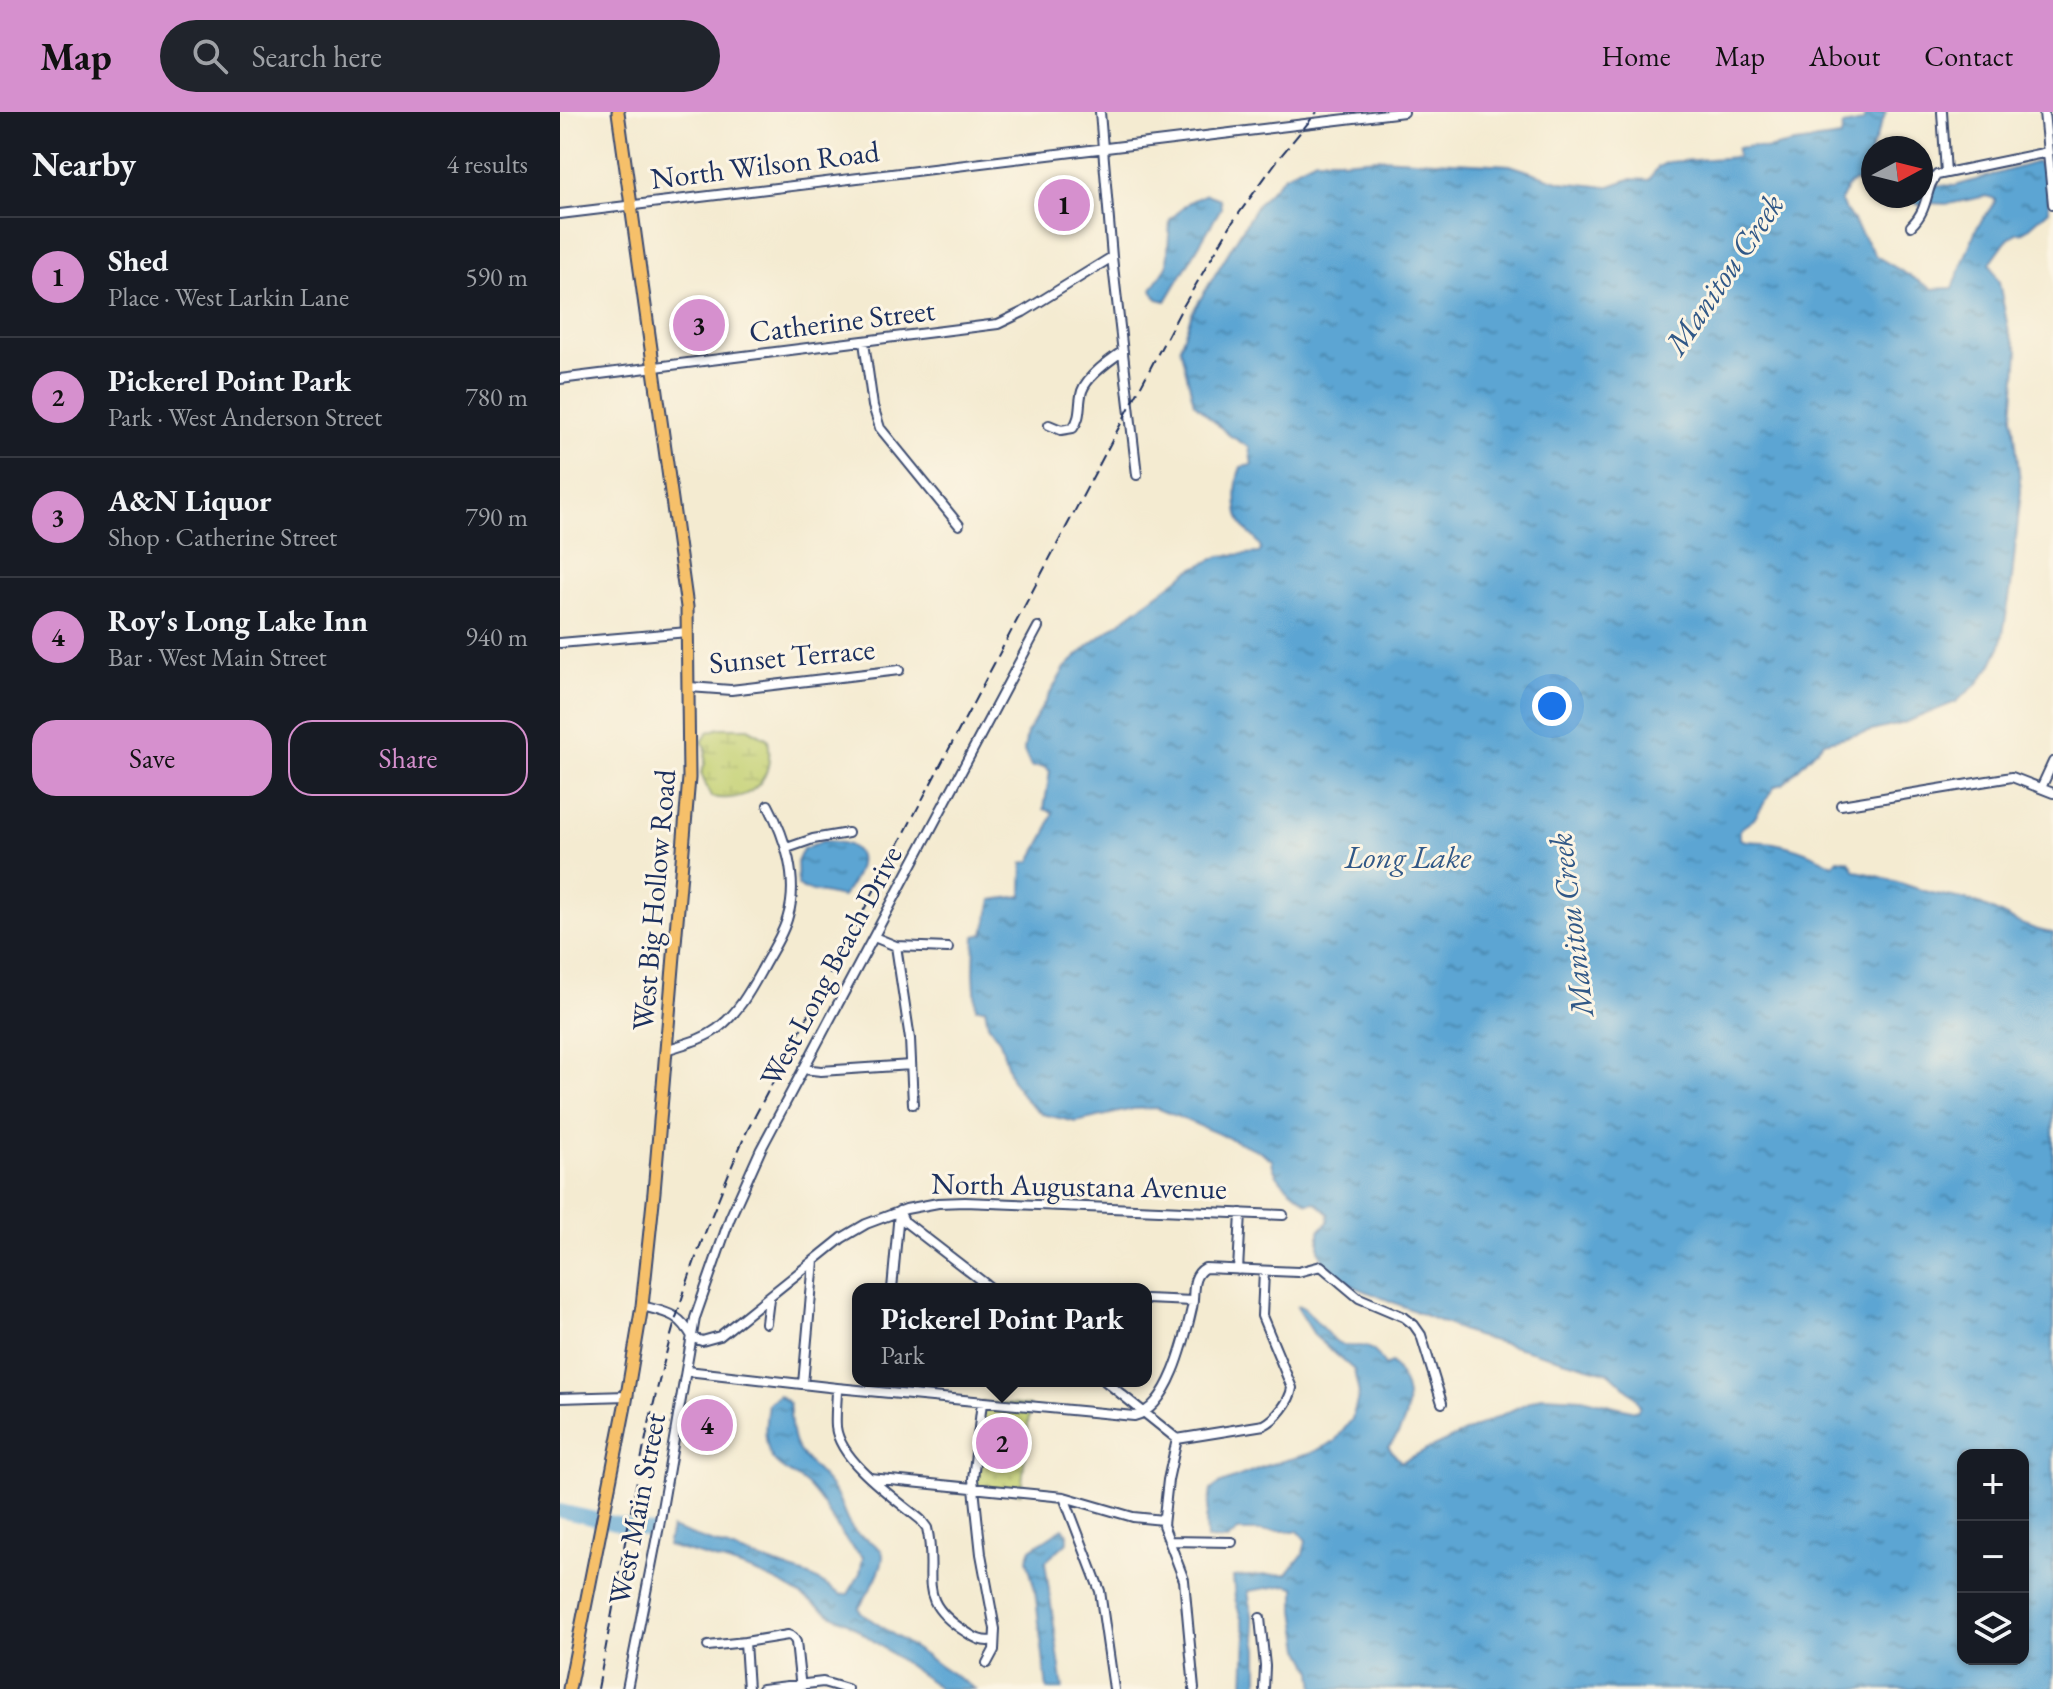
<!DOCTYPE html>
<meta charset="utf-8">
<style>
:root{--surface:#171b24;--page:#20242c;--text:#f1f3f6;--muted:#9ea1a6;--line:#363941;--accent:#d690ce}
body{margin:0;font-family:"EB Garamond",serif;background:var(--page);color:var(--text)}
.controls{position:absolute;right:24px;bottom:24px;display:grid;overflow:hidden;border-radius:16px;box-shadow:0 2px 6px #0004}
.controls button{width:72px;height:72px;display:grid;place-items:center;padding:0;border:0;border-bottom:2px solid var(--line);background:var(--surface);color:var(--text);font:40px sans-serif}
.compass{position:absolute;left:1301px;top:24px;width:72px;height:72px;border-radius:50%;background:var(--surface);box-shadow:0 2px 6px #0004;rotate:83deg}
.you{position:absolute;left:992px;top:594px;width:28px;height:28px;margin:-20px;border:6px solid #fff;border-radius:50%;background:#1a73e8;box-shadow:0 0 0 12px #1a73e833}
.badge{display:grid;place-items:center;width:52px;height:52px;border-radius:50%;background:var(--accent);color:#111;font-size:26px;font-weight:700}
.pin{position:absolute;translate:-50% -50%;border:4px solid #fff;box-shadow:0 2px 8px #0006}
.popup{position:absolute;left:292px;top:1171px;width:300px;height:104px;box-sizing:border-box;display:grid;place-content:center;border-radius:16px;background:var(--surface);filter:drop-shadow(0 2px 6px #0005);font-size:26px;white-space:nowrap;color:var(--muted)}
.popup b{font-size:30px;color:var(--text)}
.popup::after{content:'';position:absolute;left:50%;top:100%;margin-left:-16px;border:16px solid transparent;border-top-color:var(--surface)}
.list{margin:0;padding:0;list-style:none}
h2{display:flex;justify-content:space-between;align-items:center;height:104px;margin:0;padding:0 32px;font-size:34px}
h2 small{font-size:26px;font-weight:400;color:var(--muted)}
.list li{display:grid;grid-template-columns:52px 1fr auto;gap:24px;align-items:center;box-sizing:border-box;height:120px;padding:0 32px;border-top:2px solid var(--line)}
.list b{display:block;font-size:30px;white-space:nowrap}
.list p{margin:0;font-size:26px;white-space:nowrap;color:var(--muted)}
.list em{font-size:26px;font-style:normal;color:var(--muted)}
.actions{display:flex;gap:16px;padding:24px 32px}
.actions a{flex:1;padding:18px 0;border:2px solid var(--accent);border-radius:24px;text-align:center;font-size:28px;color:var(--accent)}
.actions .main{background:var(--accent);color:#111}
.icon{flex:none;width:44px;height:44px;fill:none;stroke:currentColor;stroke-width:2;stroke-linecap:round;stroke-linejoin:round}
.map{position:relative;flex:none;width:1493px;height:1577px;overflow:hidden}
header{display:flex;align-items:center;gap:48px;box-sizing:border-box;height:112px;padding:0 40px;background:var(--accent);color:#111}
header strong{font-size:38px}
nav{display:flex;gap:44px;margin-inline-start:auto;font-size:28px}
.search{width:560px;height:72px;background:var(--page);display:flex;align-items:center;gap:20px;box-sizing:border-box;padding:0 28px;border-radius:44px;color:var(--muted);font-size:30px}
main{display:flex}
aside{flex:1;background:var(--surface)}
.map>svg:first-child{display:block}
</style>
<header>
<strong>Map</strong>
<div class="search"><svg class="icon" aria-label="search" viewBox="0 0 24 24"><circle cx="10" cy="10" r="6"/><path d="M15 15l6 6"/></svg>Search here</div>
<nav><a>Home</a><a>Map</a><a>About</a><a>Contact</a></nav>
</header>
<main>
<aside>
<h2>Nearby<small>4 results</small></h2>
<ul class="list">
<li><span class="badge">1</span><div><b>Shed</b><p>Place · West Larkin Lane</p></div><em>590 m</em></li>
<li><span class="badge">2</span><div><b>Pickerel Point Park</b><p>Park · West Anderson Street</p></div><em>780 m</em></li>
<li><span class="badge">3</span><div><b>A&amp;N Liquor</b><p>Shop · Catherine Street</p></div><em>790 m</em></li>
<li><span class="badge">4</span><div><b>Roy's Long Lake Inn</b><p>Bar · West Main Street</p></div><em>940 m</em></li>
</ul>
<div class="actions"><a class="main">Save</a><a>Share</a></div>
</aside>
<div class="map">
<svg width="1493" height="1577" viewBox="0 0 1493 1577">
<defs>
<pattern id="grass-dots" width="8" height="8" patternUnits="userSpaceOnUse" patternTransform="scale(2)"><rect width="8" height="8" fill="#c3d072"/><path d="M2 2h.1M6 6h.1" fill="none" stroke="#a7b365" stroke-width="1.8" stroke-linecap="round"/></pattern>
<pattern id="wetland-marsh" width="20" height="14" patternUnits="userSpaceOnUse" patternTransform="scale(2)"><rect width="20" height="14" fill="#c3d072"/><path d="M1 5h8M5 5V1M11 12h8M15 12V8" fill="none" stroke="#a7b365"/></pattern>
<pattern id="water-ripples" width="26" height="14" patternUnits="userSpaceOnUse" patternTransform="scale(2)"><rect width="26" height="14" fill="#5ba5d3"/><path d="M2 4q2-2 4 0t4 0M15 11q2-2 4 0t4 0" fill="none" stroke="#4a87ae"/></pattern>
</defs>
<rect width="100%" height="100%" fill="#fcf5e5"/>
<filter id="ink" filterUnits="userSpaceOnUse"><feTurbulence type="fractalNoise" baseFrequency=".0125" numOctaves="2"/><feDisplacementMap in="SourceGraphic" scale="16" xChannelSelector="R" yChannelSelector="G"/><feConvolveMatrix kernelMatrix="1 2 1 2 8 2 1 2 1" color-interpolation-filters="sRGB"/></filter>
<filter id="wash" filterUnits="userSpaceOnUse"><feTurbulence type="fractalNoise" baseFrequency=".006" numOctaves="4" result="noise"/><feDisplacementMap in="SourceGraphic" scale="32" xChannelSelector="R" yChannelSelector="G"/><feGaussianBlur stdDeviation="1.8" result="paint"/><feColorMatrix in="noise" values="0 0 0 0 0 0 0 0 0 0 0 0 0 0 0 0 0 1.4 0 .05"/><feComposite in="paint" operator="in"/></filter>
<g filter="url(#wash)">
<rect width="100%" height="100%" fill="#f4ebd1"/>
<path fill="url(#grass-dots)" stroke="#6f8068" stroke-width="2" d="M422,1290L470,1294L461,1381L414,1377Z"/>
<path fill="url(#wetland-marsh)" stroke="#6f8068" stroke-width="2" d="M160,616H188L208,627C215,667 192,692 151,685L141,661L145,651L146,635L142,630L148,620Z"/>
<path fill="url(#water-ripples)" stroke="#3b6a98" stroke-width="2" fill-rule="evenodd" d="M1306,0H1326L1305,54L1313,59V75L1295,69L1289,73L1280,89L1316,144L1372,177L1393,176L1416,117L1435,90V87L1427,84L1388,92L1366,91L1361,94L1343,84H1361V72L1395,74L1477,50C1491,63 1488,80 1489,98L1464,120L1456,121L1445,130L1430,151L1439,170L1449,221L1458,239L1453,304L1461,379L1451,475L1441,533L1431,554L1418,571L1396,590L1341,612L1264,630L1223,672L1215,674L1194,707L1180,717V727C1189,731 1195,729 1205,730C1229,732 1251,741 1273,753L1278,747L1289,749L1295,759C1322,763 1346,774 1372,781C1388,785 1404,786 1419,792C1444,802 1466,818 1493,821V1577H755L753,1559L741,1537L735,1498V1475L727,1473L688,1479L698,1537V1577H684L686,1523L675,1486L673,1465L727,1462L743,1442L746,1428L738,1419H678L667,1428L647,1427L646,1408L651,1378L659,1372L708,1353L749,1342L774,1330L792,1307L799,1282L794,1258L755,1224L737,1195L741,1194C755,1204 762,1220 777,1230C796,1242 807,1221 825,1254L831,1251C855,1278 851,1310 828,1335L841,1350L982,1284L1022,1286L1071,1298L1077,1299L1080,1294L1075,1284L1050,1261L916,1224L793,1174L765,1152L759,1139V1119L768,1110L769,1102L756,1090L748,1091C735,1080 713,1068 712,1048L700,1039L597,996L573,997L516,1010L482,1002L465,987L451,966L440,929L428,912L425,896H416L414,861L415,824L424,822L432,788L462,784L463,751L471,749L486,721L493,700L484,697L490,659L484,655H471L464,639L467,621L505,556L528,534L630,458L660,444L699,441L701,438C698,425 688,423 682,412C674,399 675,369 681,355L692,353L689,335L669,323L634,291L620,235L632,201L697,93L724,64L742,54L756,47H780L781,49L818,46L950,53L1001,70L1047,75L1070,67L1089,68L1098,55L1108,50L1177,45V36L1193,34L1206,37L1235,31L1281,25L1283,14L1303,10ZM1403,1343H1463V1547H1403Z
M646,82L660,87L661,96L606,189L597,187L592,177L607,154L610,108L629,90Z
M262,729C309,729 307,752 282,785L243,777L238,773L237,750L243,737Z
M219,1283L229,1291C231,1304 230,1323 236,1334C247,1354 269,1366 279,1388C284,1400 286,1411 296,1421C303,1428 324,1433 323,1445C322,1460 306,1484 299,1496L301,1501L415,1577H381L287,1510C265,1502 248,1486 227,1475C191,1455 147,1445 107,1434L111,1416L254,1466L282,1483L288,1482L300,1462L303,1445C276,1423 271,1398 250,1376C239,1363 215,1358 209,1340C203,1323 206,1308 208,1291Z
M503,1416L508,1421V1429L485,1450L503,1577H487L475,1478L467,1447L471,1437Z"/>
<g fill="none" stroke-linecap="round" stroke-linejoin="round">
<path stroke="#5ba5d3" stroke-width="14" d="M0,1399L89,1419"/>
</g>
</g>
<g filter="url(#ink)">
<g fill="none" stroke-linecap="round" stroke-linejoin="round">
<g stroke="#3c4b6f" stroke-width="12">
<path id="minor" d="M540,0L552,145L577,363
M1382,0L1386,61
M1484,0L1493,92
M0,102L844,0
M1351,114C1371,95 1364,75 1377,63L1488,40
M304,230L313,294L320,316L399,413
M0,267L438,212L463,200L552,145
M489,313L501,318L513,316C522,304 518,293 522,279C527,264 550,248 563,239
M0,531L128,520
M129,575L171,578L339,558
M1481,676L1493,650
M1281,693L1452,665L1493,681
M227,736L253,727L288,721
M314,825L336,834L388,836
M336,834L350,927L353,992
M106,938C123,932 142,928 157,917C177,902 189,881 201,859C210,841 223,824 228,804C239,767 225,725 208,693
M243,957L261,959L351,953
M339,1099L344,1109L432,1177
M678,1158L681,1101
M332,1177L339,1100
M586,1187L633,1189
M82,1194C108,1201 119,1201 133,1226L142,1229L160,1224L282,1126L306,1112L346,1097L378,1091L405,1090L723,1103
M206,1211L209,1187
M127,1259L277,1276L574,1304C609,1297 625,1227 632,1196C635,1182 630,1164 645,1156L738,1160L761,1154L799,1186L844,1205L854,1213L861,1223L882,1291
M545,1269L617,1327
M243,1272L254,1149
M277,1276C277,1289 275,1302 276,1315C280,1350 336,1387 361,1408L367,1416C379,1466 352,1486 406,1520C415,1526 423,1531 434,1528
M0,1286L67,1284
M422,1290L413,1367L421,1442L435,1517L434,1538L427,1551
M617,1327L704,1313C716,1307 730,1289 732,1276L702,1204L704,1159
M617,1327L608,1368L603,1413L624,1468L634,1577
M310,1366L504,1385L573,1405L603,1408
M504,1385L540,1479L554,1577
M609,1429L672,1430
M700,1506L705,1554L704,1577
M148,1534L185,1530
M67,1577L99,1414L135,1206L170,1106L201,1037L478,515
M188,1577L185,1530L228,1523L233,1525L236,1530L241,1577
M202,1577L263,1570L287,1577"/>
</g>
<g stroke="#3c4b6f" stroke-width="15">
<path id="major" d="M9,1577L66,1289L82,1194L94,1080L129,666L127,495L58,0"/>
</g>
<use href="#minor" stroke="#fff" stroke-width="8"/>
<use href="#major" stroke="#f6c06b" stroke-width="11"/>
<path stroke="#1b2f5e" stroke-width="2" stroke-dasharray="12 6" stroke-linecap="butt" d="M38,1577C61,1456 80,1332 114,1213C133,1147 159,1083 187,1019L621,198L672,111L719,46L757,0"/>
</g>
</g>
<g text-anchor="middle" stroke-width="6" stroke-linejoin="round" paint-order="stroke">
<g font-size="30" fill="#1b2f5e" stroke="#fcf5e5">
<text transform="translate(205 53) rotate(-7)" y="10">North Wilson Road</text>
<text transform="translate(282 209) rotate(-7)" y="10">Catherine Street</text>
<text transform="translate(232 544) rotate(-5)" y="10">Sunset Terrace</text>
<text transform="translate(94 788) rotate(-85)" y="10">West Big Hollow Road</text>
<text transform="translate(271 854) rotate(-62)" y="10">West Long Beach Drive</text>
<text transform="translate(519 1074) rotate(1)" y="10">North Augustana Avenue</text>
<text transform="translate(77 1397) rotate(-79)" y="10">West Main Street</text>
</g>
<g font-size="32" font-style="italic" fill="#315887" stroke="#fcf5e5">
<text transform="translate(1164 162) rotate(-56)" y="11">Manitou Creek</text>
<text x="848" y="756">Long Lake</text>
<text transform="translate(1011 813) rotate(-97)" y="11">Manitou Creek</text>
</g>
</g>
</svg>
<div class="controls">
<button>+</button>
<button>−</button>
<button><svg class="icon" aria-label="layers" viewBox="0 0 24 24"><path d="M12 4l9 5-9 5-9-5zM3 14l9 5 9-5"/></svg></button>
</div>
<svg class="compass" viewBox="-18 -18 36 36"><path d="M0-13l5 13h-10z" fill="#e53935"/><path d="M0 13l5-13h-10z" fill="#9ea1a6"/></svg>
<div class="you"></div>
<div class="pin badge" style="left:504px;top:93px">1</div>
<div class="pin badge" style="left:442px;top:1331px">2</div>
<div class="popup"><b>Pickerel Point Park</b>Park</div>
<div class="pin badge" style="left:139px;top:213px">3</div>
<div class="pin badge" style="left:147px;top:1313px">4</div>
</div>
</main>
